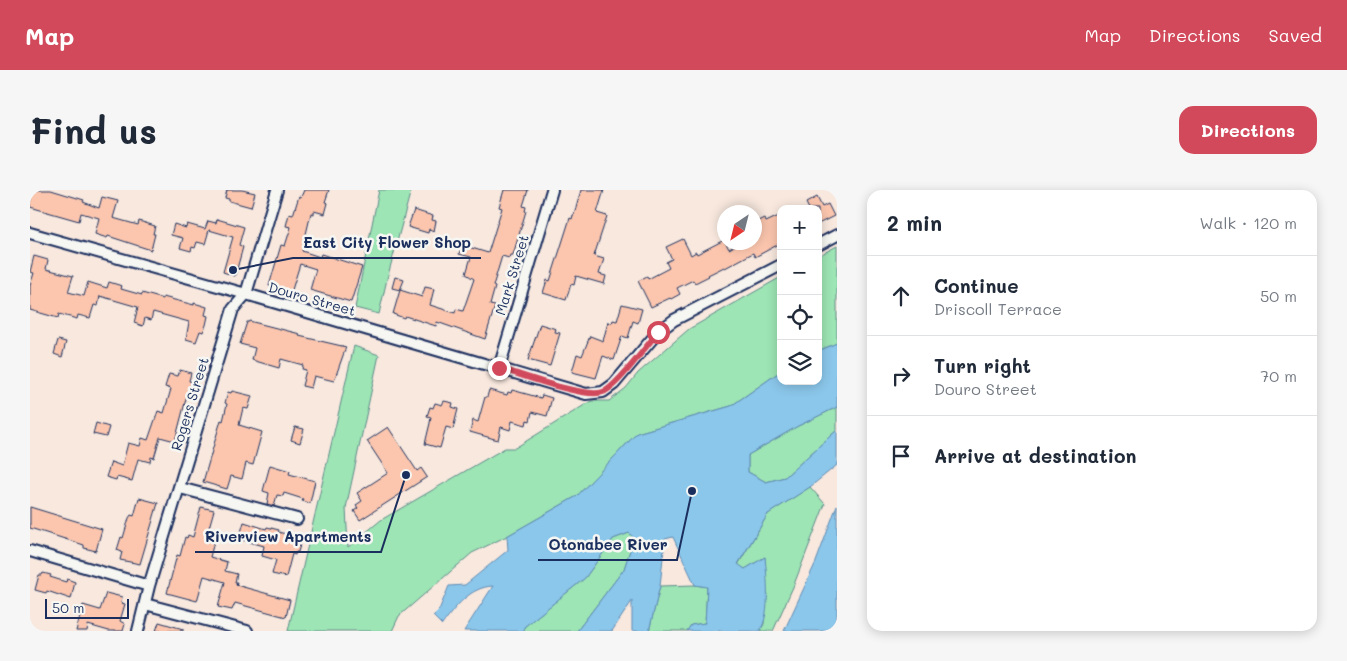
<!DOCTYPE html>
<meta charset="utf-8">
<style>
:root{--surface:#fff;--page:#f6f6f7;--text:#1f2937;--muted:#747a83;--line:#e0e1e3;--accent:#d1495b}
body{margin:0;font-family:Mali,sans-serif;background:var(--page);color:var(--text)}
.controls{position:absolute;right:15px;top:15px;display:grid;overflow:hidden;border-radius:10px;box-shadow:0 2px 12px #0003}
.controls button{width:45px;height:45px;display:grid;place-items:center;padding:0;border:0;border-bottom:1px solid var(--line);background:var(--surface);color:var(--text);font:25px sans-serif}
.compass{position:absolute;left:687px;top:15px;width:45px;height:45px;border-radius:50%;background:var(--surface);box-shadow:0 2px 12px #0003;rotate:215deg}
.scale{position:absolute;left:15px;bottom:12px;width:84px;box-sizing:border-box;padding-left:5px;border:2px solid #1b2f5e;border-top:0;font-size:14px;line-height:18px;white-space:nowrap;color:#1b2f5e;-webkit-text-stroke:4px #f6f6f2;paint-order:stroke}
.stop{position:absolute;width:15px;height:15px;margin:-11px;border:4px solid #d1495b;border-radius:50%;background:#fff}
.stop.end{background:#d1495b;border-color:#fff;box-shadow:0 1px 5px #0008}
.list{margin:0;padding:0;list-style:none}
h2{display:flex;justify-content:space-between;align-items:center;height:65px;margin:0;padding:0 20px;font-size:21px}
h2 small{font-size:16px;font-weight:400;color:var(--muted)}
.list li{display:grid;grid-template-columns:32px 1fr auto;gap:15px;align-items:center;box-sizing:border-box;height:80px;padding:0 20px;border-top:1px solid var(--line)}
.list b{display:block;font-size:19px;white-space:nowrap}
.list p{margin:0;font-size:16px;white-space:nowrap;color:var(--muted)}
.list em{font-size:16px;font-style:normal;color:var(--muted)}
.icon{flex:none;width:28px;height:28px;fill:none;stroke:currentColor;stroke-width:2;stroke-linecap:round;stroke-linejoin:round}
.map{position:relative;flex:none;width:807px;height:441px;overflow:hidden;border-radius:15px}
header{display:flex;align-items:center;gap:30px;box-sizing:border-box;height:70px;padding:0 25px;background:var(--accent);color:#fff}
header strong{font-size:24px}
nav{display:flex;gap:28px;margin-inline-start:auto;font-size:18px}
.intro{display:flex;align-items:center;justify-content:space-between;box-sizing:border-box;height:120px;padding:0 30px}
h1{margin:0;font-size:35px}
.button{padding:12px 22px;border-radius:15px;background:var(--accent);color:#fff;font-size:18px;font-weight:700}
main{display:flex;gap:30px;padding:0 30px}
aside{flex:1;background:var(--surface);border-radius:15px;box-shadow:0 2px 12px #0003}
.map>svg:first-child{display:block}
</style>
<header>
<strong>Map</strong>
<nav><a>Map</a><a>Directions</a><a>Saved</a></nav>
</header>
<div class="intro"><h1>Find us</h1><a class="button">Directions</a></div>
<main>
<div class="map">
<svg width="807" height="441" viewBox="0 0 807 441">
<rect width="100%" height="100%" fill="#f8e8de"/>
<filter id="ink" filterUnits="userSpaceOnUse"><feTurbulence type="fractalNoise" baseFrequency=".02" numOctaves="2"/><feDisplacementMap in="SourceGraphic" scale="10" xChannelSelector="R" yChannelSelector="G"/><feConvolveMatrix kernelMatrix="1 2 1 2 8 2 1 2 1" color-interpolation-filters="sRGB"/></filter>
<g filter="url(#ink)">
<path fill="#9de5b4" stroke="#5c8a89" d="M349,0H381L357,89L349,124L325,118Z
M807,56V153L788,161V66Z
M751,87V181L701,216L607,243L547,306L477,346L442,363L369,426L362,441H258L324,156L349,165L316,318L318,357L351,330L475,258H485L561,211H579L596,198L608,183L659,139Z
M807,217V240L755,287L736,292L718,282V265L768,236Z
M780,297L795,314L763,397L743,441H730L734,434L735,367L715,379L708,375L738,324Z
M599,343L604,348L594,379L547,441H494V437L555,388L583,349Z
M665,395L677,397L675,433L661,435L657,441H619L630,396Z"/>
<path fill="#8bc7eb" stroke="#5e8ab3" d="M807,153V217L768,236L718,265V282L736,292L755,287L807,240V275L780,297L738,324L708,374L715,379L735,367C737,388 741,422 730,441H657L661,435L675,433L677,397L665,395L643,347L635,349L630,396L619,441H602V411L582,441H547L594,379L604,348L599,343L583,349L555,388L494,437V441H434L463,396C440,397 425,417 412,435L403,426L409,420L419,396L435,395L478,360L477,346L547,306L607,243L701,216L751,181V191H788V161Z
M807,315V441H754L786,372Z"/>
<path fill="#fcc6ae" stroke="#1b2f5e" d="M2,0H21L54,10L53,12L69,18L72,7L88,11L83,28L108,35L109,31L125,36L123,44H125L121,60L78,46L77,48L65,44L69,28L51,23L49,31L0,17Z
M197,0H212L225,3L221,17L199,11V9L195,8Z
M274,0H299L295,12L298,13L295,24L284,21V24L281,23L272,61L290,67L291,64L332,77L321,112L280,100L286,79L270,74L261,103L239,96L251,55L255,56L261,37L256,36L259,24L263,25L269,6L271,7Z
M474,0H498L493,16L496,17L495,21H496L483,65H480L479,68L472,66L463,96L465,97L460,115L465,116L455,149L407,132L406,136L375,126L374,128L363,124L370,100L362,98L365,87L374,90L370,100L392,107L395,97L404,99L400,115L425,123L426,119L433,121L444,89L436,84L441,67L429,64L432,55L458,63L472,18L469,17Z
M551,0H574L567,23L577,26L564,66L574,69L569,84L576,86L574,94L546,86L544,95L541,94L536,110L513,103L517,90L520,91L540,28L542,29L543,25H544Z
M787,7L792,17L798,14L804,26L788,34V19H779L776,13Z
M384,20L403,26L402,30L406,31L404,41L399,39L398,43L378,37Z
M751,25V53L725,67L723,63L695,78L694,77L678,85L679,86L665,93L663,90L647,98L650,104L641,109L640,108L621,117L608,91L617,86L618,89L639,78L636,72L642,69L636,57L653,49L661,65L666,62L667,64L694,50L699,59L712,52H724V33L734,28L736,32Z
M187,29L214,37L209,55L213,57L205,86L193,82L203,47L179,40L175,54L167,52L165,58L162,57L161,61L150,58L153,48L141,45L144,34L156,38L157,34L175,39L178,31L186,33Z
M4,66L18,70L16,79L43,86L38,102L54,106L58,92L77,98L79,92L92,96L91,99L112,105V103L133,109V107L164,115V113L177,117L175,125L178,126L176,135L173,142L170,141L166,152L156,149L159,132L123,122L121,130L115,128L113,136L104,133L108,117L70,106L68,116L64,115L60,128L48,125L47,129L29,124L28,128L0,120V96L4,83L0,82Z
M592,114L612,119L608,133L603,131L598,148L592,146L584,170L573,166L566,188L542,182L547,164L552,166L560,146L573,151L578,132L582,133L583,130L587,131Z
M219,131L270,144L269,146L316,157L304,191L284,186L281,198L272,196L276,180L272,179L273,175L251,169L249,178L222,170L225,158L210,154L217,132H219Z
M510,134L526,139L525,142L530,143L520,176L498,170Z
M28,150L36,152L32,167L24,164Z
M150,180L161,183L159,191L162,192L160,202L158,201L145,251L130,247L124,268L121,267L120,272L108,269L102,291L87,287L86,290L76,287L81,272L92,276L98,253L110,256L112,248L118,250L128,221L134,223L141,199L135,197L139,184L148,186Z
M459,200L477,205L478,202L481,203L482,200L511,208L512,205L522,208L517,226L502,222L500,231L497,230L496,235L482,231L480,240L471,237L468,250L440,242L443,230L448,232L455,207H457Z
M202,201L222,206L218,219L213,218L209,235L232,242L223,275L216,273L212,289L201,286L197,299L173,292L191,230L193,231L197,214L195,213L198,202L201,203Z
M414,211L423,213L422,217L428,219L423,239L416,237L410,258L395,254L400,233L401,227L397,226L400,217L403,218L405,213L412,215Z
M66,233L79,237L76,247L63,244Z
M265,237L274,239L270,253L261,250Z
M358,237L387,281L391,278L397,287L330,330L324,321L328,318L326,315L332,311L327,303L358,283L337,251Z
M240,275L260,281L259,284L285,291L280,313L272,311L273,309L254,303L253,306L247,305L244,316L237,314L239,303L233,301Z
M109,308L128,313L110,374L90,370L92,362L87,360L91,347L93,348L99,328L101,325L104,326Z
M0,317L72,339L66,361L54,358V355L0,338Z
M171,317L184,320L178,341L186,344L180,367L197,372L195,381L207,384L205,392H207L206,395L260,410L256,427L205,413L202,420L188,417L195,392L174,386L167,411L137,403L147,365L150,366L155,347L157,348L158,345L163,347Z
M214,332L236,339L237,337L249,340L248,342L272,348L268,362H266L265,365L262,364L256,387L242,384L246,370L232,366L234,356L209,349Z
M13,383L21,385L20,387L36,392L37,389L45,392L41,409L17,401L16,403L5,400L9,385H12Z
M76,403L92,407L91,413L95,414L90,431L95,434L93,441H79L58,435L57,441H46L53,415L70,420Z
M129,432L153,439V441H126Z"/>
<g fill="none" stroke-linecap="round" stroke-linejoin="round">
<g stroke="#1b2f5e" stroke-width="14">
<path id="minor" d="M0,43L216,104L556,204L573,202L584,194L628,142L644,130L751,75
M788,55L807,45
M469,178L522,0
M150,298L267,329
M0,361L119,396
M115,414L217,441
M108,441L119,396L203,119L216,104L247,0"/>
</g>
<use href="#minor" stroke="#f6f6f2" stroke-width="10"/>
</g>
</g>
<g fill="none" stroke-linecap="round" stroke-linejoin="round" filter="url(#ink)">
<path stroke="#d1495b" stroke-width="6" d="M469,178C489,184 556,209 573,202C587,197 617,155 628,142"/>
</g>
<g text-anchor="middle" stroke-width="5" stroke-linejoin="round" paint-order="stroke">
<g font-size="14" fill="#1b2f5e" stroke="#f6f6f2">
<text transform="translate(482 85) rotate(-73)" y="5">Mark Street</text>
<text transform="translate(282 109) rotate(16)" y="5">Douro Street</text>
<text transform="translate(160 214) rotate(-73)" y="5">Rogers Street</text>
</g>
</g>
<path fill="none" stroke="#1b2f5e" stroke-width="2" d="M203 80L263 68H451M376 285L351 362H165M662 301L647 370H508"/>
<g fill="#1b2f5e" stroke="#f6f6f2" stroke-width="2">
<circle cx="203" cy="80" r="5"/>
<circle cx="376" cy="285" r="5"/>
<circle cx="662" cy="301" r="5"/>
</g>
<g font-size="15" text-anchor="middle" font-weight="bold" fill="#1b2f5e" stroke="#f6f6f2" stroke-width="5" stroke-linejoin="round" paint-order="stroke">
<text x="357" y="58">East City Flower Shop</text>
<text x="258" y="352">Riverview Apartments</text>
<text x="578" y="360">Otonabee River</text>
</g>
</svg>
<div class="controls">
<button>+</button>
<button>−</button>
<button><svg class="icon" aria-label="locate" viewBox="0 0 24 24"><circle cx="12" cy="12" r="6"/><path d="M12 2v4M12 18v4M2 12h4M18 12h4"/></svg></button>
<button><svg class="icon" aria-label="layers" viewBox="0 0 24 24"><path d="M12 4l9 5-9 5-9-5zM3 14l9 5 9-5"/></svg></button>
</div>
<svg class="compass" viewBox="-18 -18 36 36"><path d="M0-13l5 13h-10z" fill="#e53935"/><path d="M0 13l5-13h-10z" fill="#747a83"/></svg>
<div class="scale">50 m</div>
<div class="stop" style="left:628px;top:142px"></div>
<div class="stop end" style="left:469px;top:178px"></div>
</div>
<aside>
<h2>2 min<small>Walk · 120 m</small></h2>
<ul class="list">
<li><svg class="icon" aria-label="ahead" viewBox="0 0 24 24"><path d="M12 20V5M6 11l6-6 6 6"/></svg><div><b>Continue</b><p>Driscoll Terrace</p></div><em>50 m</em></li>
<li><svg class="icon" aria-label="right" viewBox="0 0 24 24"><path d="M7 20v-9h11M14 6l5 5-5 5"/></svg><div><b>Turn right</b><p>Douro Street</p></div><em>70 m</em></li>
<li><svg class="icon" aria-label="arrive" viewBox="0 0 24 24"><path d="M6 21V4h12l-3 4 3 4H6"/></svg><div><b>Arrive at destination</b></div></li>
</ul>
</aside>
</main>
